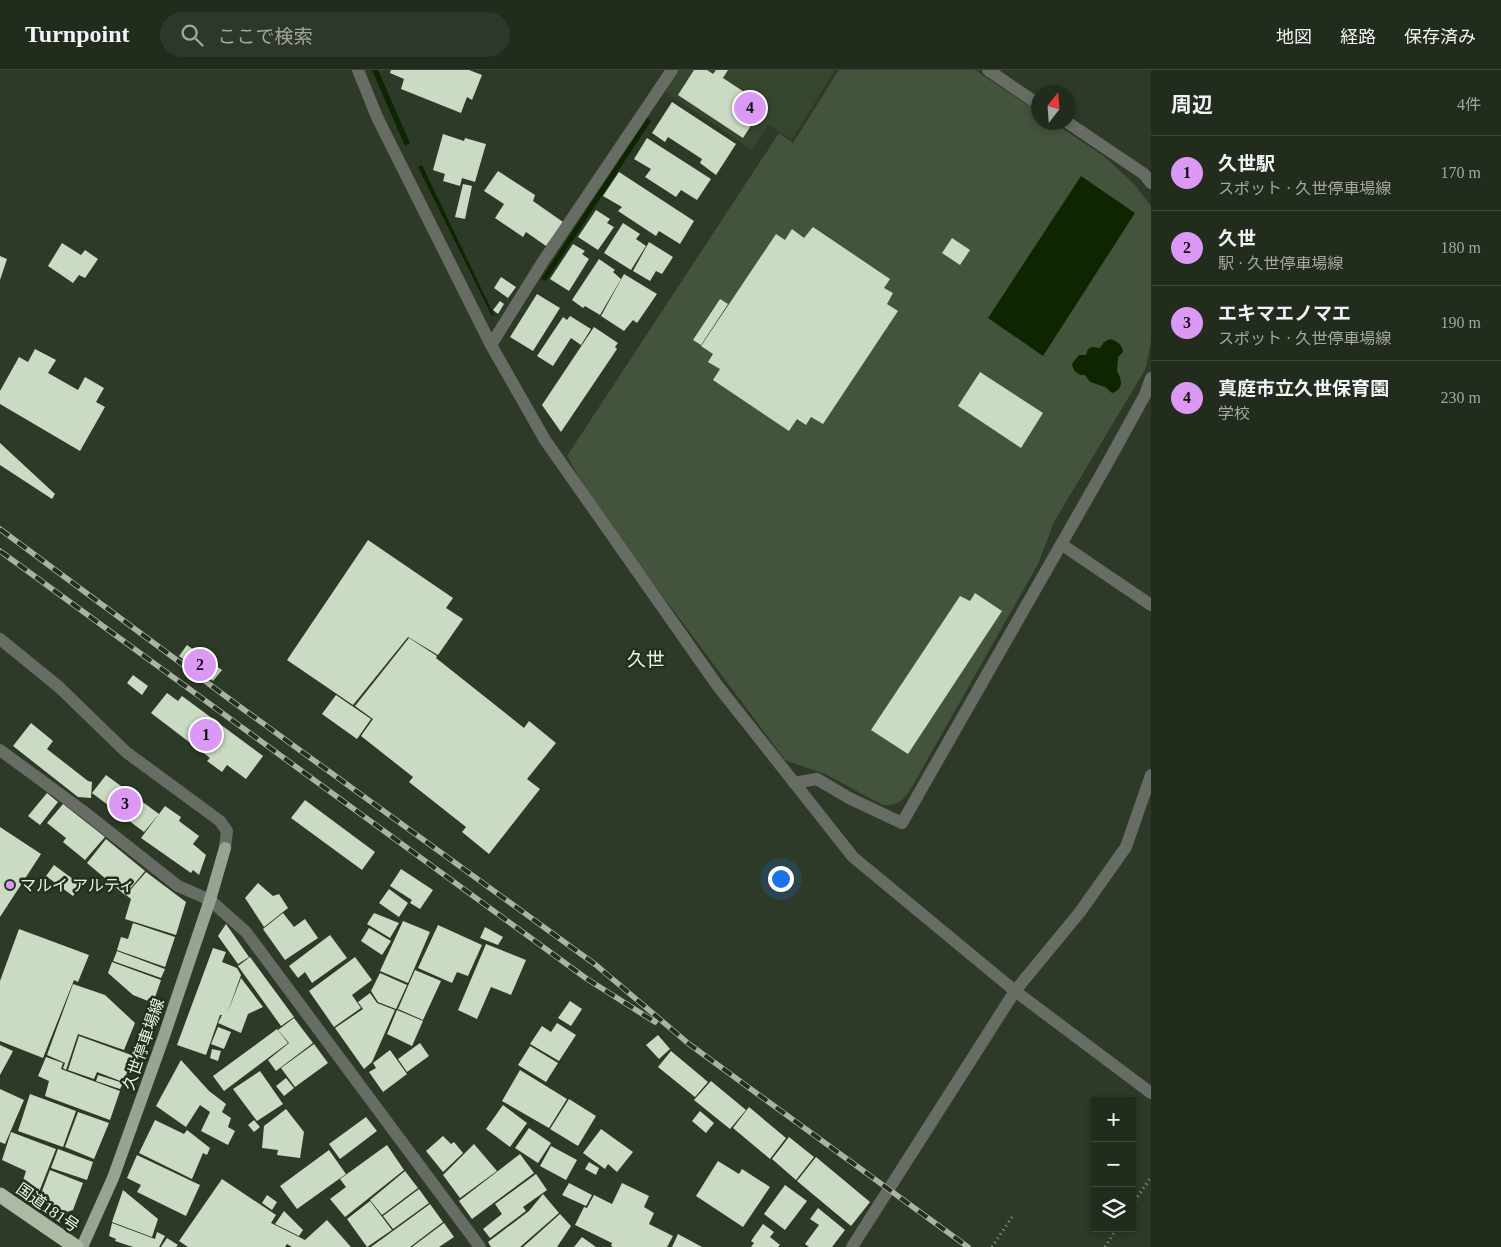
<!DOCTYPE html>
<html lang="ja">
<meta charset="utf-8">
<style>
:root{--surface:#222c1d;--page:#2e382a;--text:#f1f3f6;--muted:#a2a7a4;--line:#3f483b;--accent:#db99f5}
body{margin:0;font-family:"Times New Roman","Noto Sans JP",serif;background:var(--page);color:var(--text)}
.controls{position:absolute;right:15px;bottom:15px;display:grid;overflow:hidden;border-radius:0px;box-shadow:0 2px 8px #0003}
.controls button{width:45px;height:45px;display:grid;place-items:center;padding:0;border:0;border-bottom:1px solid var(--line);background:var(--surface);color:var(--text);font:25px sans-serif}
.compass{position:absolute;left:1031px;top:15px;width:45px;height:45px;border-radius:50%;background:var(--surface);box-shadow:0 2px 8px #0003;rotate:17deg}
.you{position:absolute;left:780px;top:808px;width:18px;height:18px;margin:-12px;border:4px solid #fff;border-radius:50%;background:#1a73e8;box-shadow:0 0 0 8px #1a73e833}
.badge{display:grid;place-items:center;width:32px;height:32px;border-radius:50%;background:var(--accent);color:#111;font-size:16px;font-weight:700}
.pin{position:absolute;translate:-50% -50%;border:2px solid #fff;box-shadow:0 1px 5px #0006}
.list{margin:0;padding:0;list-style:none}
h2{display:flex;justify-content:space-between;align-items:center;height:65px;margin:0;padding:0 20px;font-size:21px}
h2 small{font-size:16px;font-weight:400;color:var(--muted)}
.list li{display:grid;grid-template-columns:32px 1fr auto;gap:15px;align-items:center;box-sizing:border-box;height:75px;padding:0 20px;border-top:1px solid var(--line)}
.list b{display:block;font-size:19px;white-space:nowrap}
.list p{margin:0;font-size:16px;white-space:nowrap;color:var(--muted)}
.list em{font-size:16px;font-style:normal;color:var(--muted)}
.icon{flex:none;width:28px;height:28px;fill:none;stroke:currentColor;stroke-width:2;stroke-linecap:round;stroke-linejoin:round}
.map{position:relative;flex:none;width:1151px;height:1177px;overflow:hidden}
header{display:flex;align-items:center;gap:30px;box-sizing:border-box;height:70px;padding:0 25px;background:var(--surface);border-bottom:1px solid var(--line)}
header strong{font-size:24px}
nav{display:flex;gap:28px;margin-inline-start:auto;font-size:18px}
.search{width:350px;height:45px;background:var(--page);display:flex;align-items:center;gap:12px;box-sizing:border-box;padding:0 18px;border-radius:28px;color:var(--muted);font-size:19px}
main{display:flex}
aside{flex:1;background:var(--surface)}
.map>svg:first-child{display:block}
</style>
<header>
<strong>Turnpoint</strong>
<div class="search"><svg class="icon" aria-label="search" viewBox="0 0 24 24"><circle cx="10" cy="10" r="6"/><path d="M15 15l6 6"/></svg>ここで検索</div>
<nav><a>地図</a><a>経路</a><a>保存済み</a></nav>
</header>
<main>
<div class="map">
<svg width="1151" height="1177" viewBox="0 0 1151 1177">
<rect width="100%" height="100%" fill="#2d3a27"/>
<path fill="#36462e" d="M677,0H835L792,69L768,55L752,80L663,20Z"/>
<path fill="#44543c" d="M839,0H975L1038,42V52L1054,53L1105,87L1134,114L1151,136V271L1146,298L1054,452L1038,494L913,715C905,728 900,736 883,735L825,704L785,690L594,434L567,386L779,63L793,73Z"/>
<path fill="#0d2600" d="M372,0H378L410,73L405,76Z
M647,48L651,51L546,211L541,209Z
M422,95L494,245L492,246L418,97Z
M1081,106L1135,143L1043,286L988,248Z
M1110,269C1117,271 1122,274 1123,282L1118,287L1117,301C1122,310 1124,319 1112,323L1105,317L1090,312L1085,305C1078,306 1073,301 1072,294L1079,285H1086L1088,279L1092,277L1100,278L1104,272Z"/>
<path fill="#cadac3" d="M391,0H469L482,5L472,30L467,27L461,43L401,19L404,9L390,3Z
M694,0H707L713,4L716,0H728L723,8L764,35L743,68L678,25Z
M672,32L736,74L716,105L700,93L702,89L668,67L665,72L652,63Z
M443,64L464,71L465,68L486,74L475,112L462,108L460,116L443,111L445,104L433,100Z
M647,68L711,109L697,130L681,120L676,127L645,107L651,99L634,89Z
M498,101L535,125L533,131L563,152L546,176L526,162L523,167L495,148L504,134L484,121Z
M619,102L694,151L680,174L659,161L656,166L618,141L622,137L603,126Z
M463,114L472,116L465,149L455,147Z
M596,140L610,149L607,153L614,157L598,180L578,167Z
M623,153L640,164L636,169L646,176L631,200L604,183Z
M813,157L890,209L884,218L893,223L887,234L898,241L823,354L811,347L806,355L797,349L789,361L713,310L720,299L708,292L713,284L701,276L776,164L785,170L792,159L804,168Z
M952,168L970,180L960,195L942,183Z
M649,172L673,187L662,204L656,201L650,211L633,201Z
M62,173L81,185L85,180L98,189L85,208L79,205L73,213L48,196Z
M573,174L585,181L582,184L589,189L569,221L550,209Z
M0,186L7,189L0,210Z
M599,189L615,200L613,202L621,209L600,245L585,236L583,238L572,230Z
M624,204L657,224L637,253L633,250L624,261L601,246Z
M501,207L516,217L508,228L494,218Z
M537,224L560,238L533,281L510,267Z
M720,229L728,234L701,275L693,270Z
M500,231L504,234L498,244L493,240Z
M570,246L591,259L581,275L571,268L553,296L537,286L563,247L567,250Z
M594,257L618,273L615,277L617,279L561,362L542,335Z
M35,279L56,290L48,303L78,320L85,307L104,318L96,332L105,337L80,381L0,334V321L19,287L28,292Z
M980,302L1043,343L1021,378L958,336Z
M0,373L55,424L52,429L0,395Z
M368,470L453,528L446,538L463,549L438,585L408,567L353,635L287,590Z
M975,523L1002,541L908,684L871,660L960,526L970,531Z
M409,568L437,586L436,588L524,658L529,651L556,673L527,709L540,719L489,784L462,762L466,757L409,712L413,707L361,666L373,649L355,636Z
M187,575L222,600L213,611L179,586Z
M133,605L148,616L142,625L127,613Z
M167,623L178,631L182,626L263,686L246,709L227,695L222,702L207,691L210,688L151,643Z
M336,625L371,649L357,669L322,644Z
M31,653L53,671L47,679L88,711L92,712L91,728L78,727L13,676Z
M106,705L159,744L144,762L92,723Z
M47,723L58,732L40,755L28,746Z
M305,730L375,782L362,800L291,748Z
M63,734L105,767L85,790L63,772L66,768L47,753Z
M165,736L181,747L179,751L199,766L193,774L206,785L199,805L193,800L191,803L141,768Z
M0,757L41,784L0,847Z
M106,769L145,801L125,825L87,793Z
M54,795L81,815L73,826L46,806Z
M401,799L433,820L420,839L410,833L412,830L390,816Z
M146,802L186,832L176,865L125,849L131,829L126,825Z
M258,813L273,826L279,824L288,838L264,857L245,828Z
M389,819L408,833L399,847L379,833Z
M283,843L294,857L305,849L318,868L285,890L263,859Z
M374,843L399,853L390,868L367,854Z
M403,851L430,862L408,913L380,901Z
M133,853L175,867L165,897L117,880L121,867L128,869Z
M226,854L249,887L238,894L218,866Z
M438,855L482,875L468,906L457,902L452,913L418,898Z
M485,857L503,867L498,875L480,868Z
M369,858L391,871L382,885L361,871Z
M19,859L89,885L78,912L74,910L43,988L0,971V911Z
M330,865L347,888L312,913L305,902L298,908L289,896Z
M486,874L526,890L511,925L491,917L477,949L458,940Z
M213,878L226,882L222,892L237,898L241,905L227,944L241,908L263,937L248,944L241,963L218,953L222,945H220L206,985L177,975Z
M117,881L165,899L161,908L113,891Z
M250,887L294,947L281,956L238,896Z
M355,887L372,910L352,925L361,938L334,957L309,921Z
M112,892L161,910L153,933L133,925L108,903Z
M415,900L441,911L423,950L398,939Z
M380,903L407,915L396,939L378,932L371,921Z
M73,914L105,925L135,953L124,980L78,964L66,1000L63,998L65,993L47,985Z
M370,923L377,933L395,940L372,992L364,999L335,958L363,939L358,932Z
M570,931L582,939L571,956L558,948Z
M397,940L423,951L412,976L387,964Z
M294,948L313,973L276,1001L268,990L289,973L278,960Z
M557,953L576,965L559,991L530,974L542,956L551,962Z
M218,957L231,962L224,979L211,974Z
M277,959L288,973L224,1021L213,1006Z
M658,965L670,979L659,989L646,975Z
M79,966L134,986L123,1012L97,1002L94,1009L68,1000Z
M420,973L429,986L407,1002L398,989Z
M314,974L328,993L295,1017L281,998Z
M0,975L13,981L0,1005Z
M530,976L558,993L546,1012L518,995Z
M212,979L221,981L218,991L210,988Z
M390,980L407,1004L383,1022L369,1002L376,998L373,993Z
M671,981L708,1012L695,1027L658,997Z
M46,987L63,993L61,999L120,1021L110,1050L45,1026L49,1011L38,1006Z
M181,990L209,1021L226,1034L222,1042L231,1048L228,1057L235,1061L228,1075L201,1061L210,1042L200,1035L186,1057L156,1036Z
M520,1000L567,1029L549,1058L502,1031Z
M260,1001L283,1034L257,1051L233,1019Z
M98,1005L123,1013L120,1019L96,1011Z
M286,1008L294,1018L284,1026L276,1016Z
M711,1011L746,1040L730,1059L694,1030Z
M0,1019L24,1030L5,1074L0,1072Z
M30,1024L76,1041L63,1077L18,1061Z
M569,1029L596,1046L578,1076L550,1059Z
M503,1035L527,1053L510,1077L486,1059Z
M749,1037L786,1068L770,1089L733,1058Z
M286,1039L304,1062L300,1088L277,1085L278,1080L262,1078L264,1056Z
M700,1041L714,1053L706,1063L692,1051Z
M78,1042L109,1053L94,1089L65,1077Z
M366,1047L377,1061L340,1089L329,1074Z
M155,1050L184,1064L187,1060L210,1078L207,1085L203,1083L192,1109L139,1083Z
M254,1050L260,1057L254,1062L248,1055Z
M529,1058L551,1073L538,1093L515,1078Z
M601,1059L633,1082L617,1102L608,1094L605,1099L583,1083Z
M11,1062L56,1079L37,1127L21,1117L26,1101L2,1090Z
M443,1066L451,1074L454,1072L463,1083L443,1102L426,1081Z
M789,1067L814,1087L796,1110L772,1089Z
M474,1074L497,1101L460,1128L443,1105Z
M387,1075L404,1100L345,1147L330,1129L346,1117L340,1109Z
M551,1076L577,1090L566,1110L540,1096Z
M58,1079L93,1092L87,1110L51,1098Z
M329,1080L346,1104L297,1139L280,1116Z
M520,1084L534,1103L472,1149L459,1131Z
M137,1085L200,1115L186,1146L137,1122L141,1115L127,1108Z
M816,1087L870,1132L851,1156L797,1111Z
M718,1091L739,1104L742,1099L770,1117L743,1157L696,1126Z
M589,1092L599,1098L596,1105L585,1099Z
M50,1100L83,1113L73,1140L60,1144L39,1129Z
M405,1101L418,1118L382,1145L370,1130Z
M536,1104L547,1120L523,1137L526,1141L490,1168L483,1159L502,1144L495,1134Z
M222,1109L276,1145L271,1153L305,1170L327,1150L351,1177H292L287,1174L285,1177H188L179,1171Z
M569,1113L592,1125L586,1136L562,1125Z
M622,1113L649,1126L644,1137L654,1143L649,1154L673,1166L667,1177H613L611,1176L612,1173L575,1155L584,1137L587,1138L594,1125L612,1134Z
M785,1115L807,1131L785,1160L764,1144Z
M419,1119L429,1133L393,1159L383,1146Z
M123,1120L158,1149L152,1167L112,1152Z
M543,1124L559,1143L520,1177H491L488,1172L529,1141Z
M267,1125L277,1132L272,1140L262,1133Z
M370,1131L392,1160L367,1177L347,1149Z
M430,1134L443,1152L410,1177H371Z
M818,1138L845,1160L832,1177H809L805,1174L819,1155L810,1149Z
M284,1141L303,1160L299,1166L275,1154Z
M560,1144L571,1156L557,1177H523Z
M112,1153L155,1169L157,1162L165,1166L159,1177H133L115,1171L116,1169L109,1166Z
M444,1153L454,1167L439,1177H412Z
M763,1154L774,1162L770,1167L780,1175L778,1177H751L754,1173L751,1171Z
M678,1164L702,1177H672Z
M582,1167L596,1177H574Z
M167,1168L178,1175L176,1177H161Z"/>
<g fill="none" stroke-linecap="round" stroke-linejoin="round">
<path stroke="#939d8e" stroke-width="3" stroke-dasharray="1 4" stroke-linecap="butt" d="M1132,1135L1151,1107
M992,1177L1014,1144
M1105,1177L1117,1158"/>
<path stroke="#676d64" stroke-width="12" d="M358,0L377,47L491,275L545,370L717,615L853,787L1015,921L1151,1023
M988,0L1038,34
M1067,52L1144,104L1151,113
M491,275L542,193L672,0
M1061,474L1151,535
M0,569L59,617L126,682L220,751L227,761L225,778
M0,680L83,741L178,816L210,830L246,862L480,1177
M794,713L817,709L849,728L902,753L1107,394L1145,325L1151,308
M852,1177L1015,921L1080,842L1126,777L1151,705"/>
<path stroke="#97a492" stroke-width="12" d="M82,1177L113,1108L164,966L210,830L225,778"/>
<path stroke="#aabaa3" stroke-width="15" d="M0,1125L76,1177"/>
<g stroke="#aab3a5" stroke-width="5.5">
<path id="rail" d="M0,459L232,631L596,895L689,974L968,1177
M0,481L587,909L655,952"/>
</g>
<use href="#rail" stroke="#23301e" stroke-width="4" stroke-dasharray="11" stroke-linecap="butt"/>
</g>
<circle fill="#db99f5" stroke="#23301e" stroke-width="2" cx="10" cy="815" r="5"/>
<g text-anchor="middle" stroke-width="5" stroke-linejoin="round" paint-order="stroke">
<g font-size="16" fill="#eaf2e6" stroke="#23301e" text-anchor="start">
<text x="20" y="821">マルイ アルティ</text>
</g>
<g font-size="16" fill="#eaf2e6" stroke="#23301e">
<text transform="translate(143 974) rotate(-71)" y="6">久世停車場線</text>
<text transform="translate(48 1137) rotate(35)" y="6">国道181号</text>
</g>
<g font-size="19" fill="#eaf2e6" stroke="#23301e">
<text x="646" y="596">久世</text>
</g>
</g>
</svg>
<div class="controls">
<button>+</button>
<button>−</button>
<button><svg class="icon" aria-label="layers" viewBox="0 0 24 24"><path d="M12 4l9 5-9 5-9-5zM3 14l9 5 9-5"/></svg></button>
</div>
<svg class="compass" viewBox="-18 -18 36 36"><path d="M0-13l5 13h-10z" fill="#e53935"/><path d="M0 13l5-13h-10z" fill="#a2a7a4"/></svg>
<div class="you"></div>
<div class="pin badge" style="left:206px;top:665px">1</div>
<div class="pin badge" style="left:200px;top:595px">2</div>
<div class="pin badge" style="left:125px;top:734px">3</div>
<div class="pin badge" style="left:750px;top:38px">4</div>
</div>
<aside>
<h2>周辺<small>4件</small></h2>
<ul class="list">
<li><span class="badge">1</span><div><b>久世駅</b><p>スポット · 久世停車場線</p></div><em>170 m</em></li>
<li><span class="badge">2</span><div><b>久世</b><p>駅 · 久世停車場線</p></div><em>180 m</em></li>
<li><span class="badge">3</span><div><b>エキマエノマエ</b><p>スポット · 久世停車場線</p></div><em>190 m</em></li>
<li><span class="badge">4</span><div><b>真庭市立久世保育園</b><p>学校</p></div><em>230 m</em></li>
</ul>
</aside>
</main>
